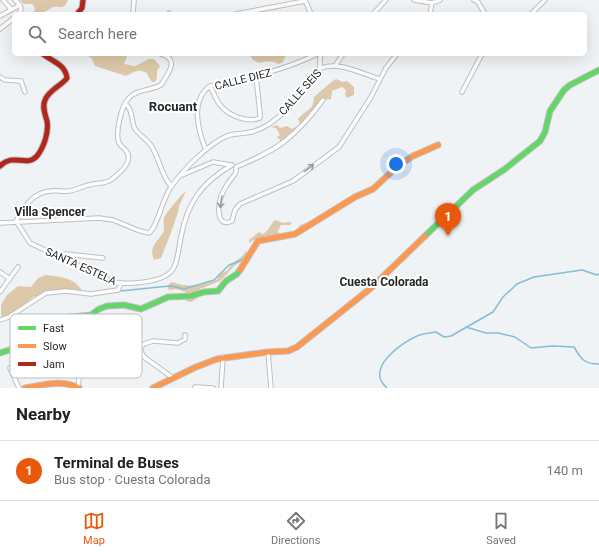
<!DOCTYPE html>
<meta charset="utf-8">
<style>
:root{--surface:#fff;--page:#f6f6f6;--text:#222;--muted:#767676;--line:#e0e0e0;--accent:#ea580c}
body{margin:0;font-family:Roboto,sans-serif;background:var(--page);color:var(--text)}
.you{position:absolute;left:396px;top:164px;width:14px;height:14px;margin:-10px;border:3px solid #fff;border-radius:50%;background:#1a73e8;box-shadow:0 0 0 6px #1a73e833}
.badge{display:grid;place-items:center;width:26px;height:26px;border-radius:50%;background:var(--accent);color:#fff;font-size:13px;font-weight:700}
.pin{position:absolute;translate:-50% -33px;filter:drop-shadow(0 1px 2px #0008)}
.pin::after{content:'';position:absolute;top:21px;width:14px;height:12px;background:inherit;clip-path:polygon(0 0,100% 0,50% 100%)}
.list{margin:0;padding:0;list-style:none}
h2{display:flex;justify-content:space-between;align-items:center;height:52px;margin:0;padding:0 16px;font-size:17px}
h2 small{font-size:13px;font-weight:400;color:var(--muted)}
.list li{display:grid;grid-template-columns:26px 1fr auto;gap:12px;align-items:center;box-sizing:border-box;height:60px;padding:0 16px;border-top:1px solid var(--line)}
.list b{display:block;font-size:15px;white-space:nowrap}
.list p{margin:0;font-size:13px;white-space:nowrap;color:var(--muted)}
.list em{font-size:13px;font-style:normal;color:var(--muted)}
.icon{flex:none;width:22px;height:22px;fill:none;stroke:currentColor;stroke-width:2;stroke-linecap:round;stroke-linejoin:round}
.map{position:relative;flex:none;width:599px;height:388px;overflow:hidden}
.search{position:absolute;background:var(--surface);box-shadow:0 4px 16px #0002;left:12px;right:12px;top:12px;height:44px;display:flex;align-items:center;gap:10px;box-sizing:border-box;padding:0 14px;border-radius:6px;color:var(--muted);font-size:15px}
.sheet{height:112px;background:var(--surface)}
nav{display:flex;justify-content:space-around;align-items:center;box-sizing:border-box;height:56px;border-top:1px solid var(--line);background:var(--surface);font-size:11px;color:var(--muted)}
nav a{display:grid;justify-items:center;gap:2px}
nav .on{color:var(--accent)}
.map>svg:first-child{display:block}
</style>
<div class="map">
<svg width="599" height="388" viewBox="0 0 599 388">
<rect width="100%" height="100%" fill="#f0f3f5"/>
<path fill="#ddc9a9" d="M20,0H68C64,12 58,4 51,8C42,13 45,14 33,14C35,10 36,7 32,4H24Z
M86,54H123L127,57L124,64L135,66L149,59H154L160,66L157,71V78L155,82H152L148,76L147,73C138,68 134,72 126,76L95,66L92,59Z
M249,54H286L283,62L279,64C272,61 267,61 259,63L253,60Z
M336,79L343,82L347,81L354,87V95L347,98L345,95L346,90L342,87L332,91L331,99L323,100C314,112 286,152 270,150L272,146L281,143L280,140L277,137L280,135L276,128L271,127L277,125L280,128L287,126L292,129L298,126L300,123L298,119C307,108 313,112 314,97L330,83Z
M186,191L179,206L178,212L172,230L161,258L154,260C148,246 158,242 164,231C164,227 163,222 164,218C164,215 182,194 186,191Z
M275,220L278,221L282,223L290,222L292,223L290,225H281L278,231L280,235L296,231L300,225L305,223L309,224L293,238L266,240L257,238L249,243V240L259,232L263,234C269,230 270,225 275,220Z
M246,250L247,254L243,260L234,266L227,274L220,281L200,289L198,298L191,302L186,301V292L176,289L169,290L168,288L169,284L172,282C189,288 202,286 218,279V275L228,270C232,260 242,260 246,250Z
M46,275C61,277 74,277 83,292L64,290L33,297L22,307L6,318L1,315V305L7,295L18,286L31,287L38,278Z
M126,345C135,351 138,366 133,375C127,378 124,380 119,376L115,363C124,354 123,359 124,346Z"/>
<g fill="none" stroke-linecap="round" stroke-linejoin="round">
<path stroke="#84bed3" stroke-width="1.5" d="M121,291L159,287L171,286L184,289L214,280L229,265L242,260
M466,327L486,333H498L515,337L531,348L552,346L574,347C581,359 584,364 599,364
M387,388C364,369 401,343 417,336C423,333 430,333 436,332L444,337L451,336L493,312L503,297L517,284L534,277L582,270L597,275L599,274"/>
<g stroke="#bdbfc1" stroke-width="5.5">
<path id="street" d="M3,0L11,9
M15,0L20,5
M305,0L311,14
M414,0L432,3
M474,0L478,2L485,14
M432,3L440,0
M169,13L170,14
M19,14L21,9L20,5
M133,14L134,0
M236,14L305,1
M373,14L386,0
M430,14L432,3
M531,14L545,0
M0,16L20,5
M0,29L14,18
M335,66L343,54
M320,68V58L321,54
M0,77L5,80L21,81L25,92
M210,86C214,93 216,101 221,106C229,116 248,123 260,118V114L256,76
M462,92L482,54
M125,104C133,108 131,121 135,129C140,136 148,140 152,147C160,160 161,175 171,186
M206,150C198,131 190,100 210,86C247,78 283,71 317,54
M236,167V171L235,174C230,180 225,187 222,194C218,203 215,229 232,221L235,210L240,204L293,181L339,147L371,97L386,68L397,54
M236,167C253,160 271,152 285,141C300,129 312,115 323,100
M182,175L213,162L231,165
M16,221L30,243L113,282C127,285 165,283 173,269C178,262 179,245 181,237C187,203 202,182 232,165
M16,221C24,207 33,192 51,191C57,190 63,192 69,191C76,190 83,186 89,185C98,182 105,185 112,179C120,173 133,162 127,152C125,149 121,146 119,143C115,134 121,107 128,99C136,89 150,91 161,85C167,75 181,59 161,54
M0,223L99,218L113,220L140,231L149,233C157,228 163,197 171,187C183,170 208,144 227,136C235,133 243,134 251,132C265,129 276,119 287,110C298,101 310,72 321,68C341,61 361,74 380,79
M59,256L65,254L103,258
M0,272L10,279
M0,292L18,267
M0,320L9,317L46,293L66,291L91,294L118,290L121,284
M268,352L271,388
M173,378L144,357L141,352V347L144,344L153,341L178,343L185,339V335
M195,387L213,388
M19,388L10,368L69,345L79,378L78,387
M221,388L223,357"/>
</g>
<g stroke="#bdbfc1" stroke-width="7">
<path id="fast" d="M425,236L473,190L505,169L540,141L545,132L550,111L564,90L570,85L599,70
M0,353L19,347L38,334L52,319L91,315L99,309L107,306L124,305L141,309L168,297L191,296L204,292L218,291L226,281L237,274L240,270"/>
</g>
<g stroke="#bdbfc1" stroke-width="7">
<path id="slow" d="M240,270L258,241L295,234L355,197L373,189L399,165L413,156L438,145
M25,388C44,385 61,379 79,388
M153,388L196,367L217,359L268,352L288,351L297,347L371,288L425,236"/>
</g>
<g stroke="#bdbfc1" stroke-width="7">
<path id="jam" d="M77,14L82,8L83,0
M0,166C14,152 26,168 37,156C44,147 49,132 47,121C45,114 42,107 45,100C49,90 61,86 67,78C65,64 53,62 43,54"/>
</g>
<use href="#street" stroke="#fdfdfe" stroke-width="3.5"/>
<use href="#fast" stroke="#63d668" stroke-width="5"/>
<use href="#slow" stroke="#ff974d" stroke-width="5"/>
<use href="#jam" stroke="#b3261e" stroke-width="5"/>
</g>
<defs><path id="oneway-shaft" d="M-6 0H5M1.5-3L5.5 0L1.5 3" fill="none" stroke-width="1.6" stroke-linecap="round" stroke-linejoin="round"/></defs>
<g stroke="#9c9d9e">
<use href="#oneway-shaft" transform="translate(309 168) rotate(-36)"/>
<use href="#oneway-shaft" transform="translate(221 202) rotate(99)"/>
</g>
<g text-anchor="middle" stroke-width="4" stroke-linejoin="round" paint-order="stroke">
<g font-size="11" fill="#252829" stroke="#fff">
<text transform="translate(243 79) rotate(-14)" y="4">CALLE DIEZ</text>
<text transform="translate(300 92) rotate(-48)" y="4">CALLE SEIS</text>
<text transform="translate(81 266) rotate(24)" y="4">SANTA ESTELA</text>
</g>
<g font-size="12" font-weight="bold" fill="#252829" stroke="#fff">
<text x="50" y="216">Villa Spencer</text>
<text x="384" y="286">Cuesta Colorada</text>
</g>
<g font-size="13" font-weight="bold" fill="#252829" stroke="#fff">
<text x="173" y="111">Rocuant</text>
</g>
</g>
<rect x="10" y="314" width="132" height="64" rx="6" fill="#fff" stroke="#bebebf" stroke-width="1"/>
<rect x="18" y="326" width="18" height="4" fill="#63d668"/>
<rect x="18" y="344" width="18" height="4" fill="#ff974d"/>
<rect x="18" y="362" width="18" height="4" fill="#b3261e"/>
<g font-size="11" fill="#252829">
<text x="43" y="332">Fast</text>
<text x="43" y="350">Slow</text>
<text x="43" y="368">Jam</text>
</g>
</svg>
<div class="you"></div>
<div class="pin badge" style="left:448px;top:236px">1</div>
<div class="search"><svg class="icon" aria-label="search" viewBox="0 0 24 24"><circle cx="10" cy="10" r="6"/><path d="M15 15l6 6"/></svg>Search here</div>
</div>
<section class="sheet">
<h2>Nearby<small></small></h2>
<ul class="list">
<li><span class="badge">1</span><div><b>Terminal de Buses</b><p>Bus stop · Cuesta Colorada</p></div><em>140 m</em></li>
</ul>
</section>
<nav>
<a class="on"><svg class="icon" aria-label="map" viewBox="0 0 24 24"><path d="M3 6l6-2 6 2 6-2v14l-6 2-6-2-6 2zM9 4v14M15 6v14"/></svg>Map</a>
<a><svg class="icon" aria-label="directions" viewBox="0 0 24 24"><path d="M12 3l9 9-9 9-9-9zM9 14v-3h6M13 9l2 2-2 2"/></svg>Directions</a>
<a><svg class="icon" aria-label="saved" viewBox="0 0 24 24"><path d="M7 4h10v16l-5-4-5 4z"/></svg>Saved</a>
</nav>
